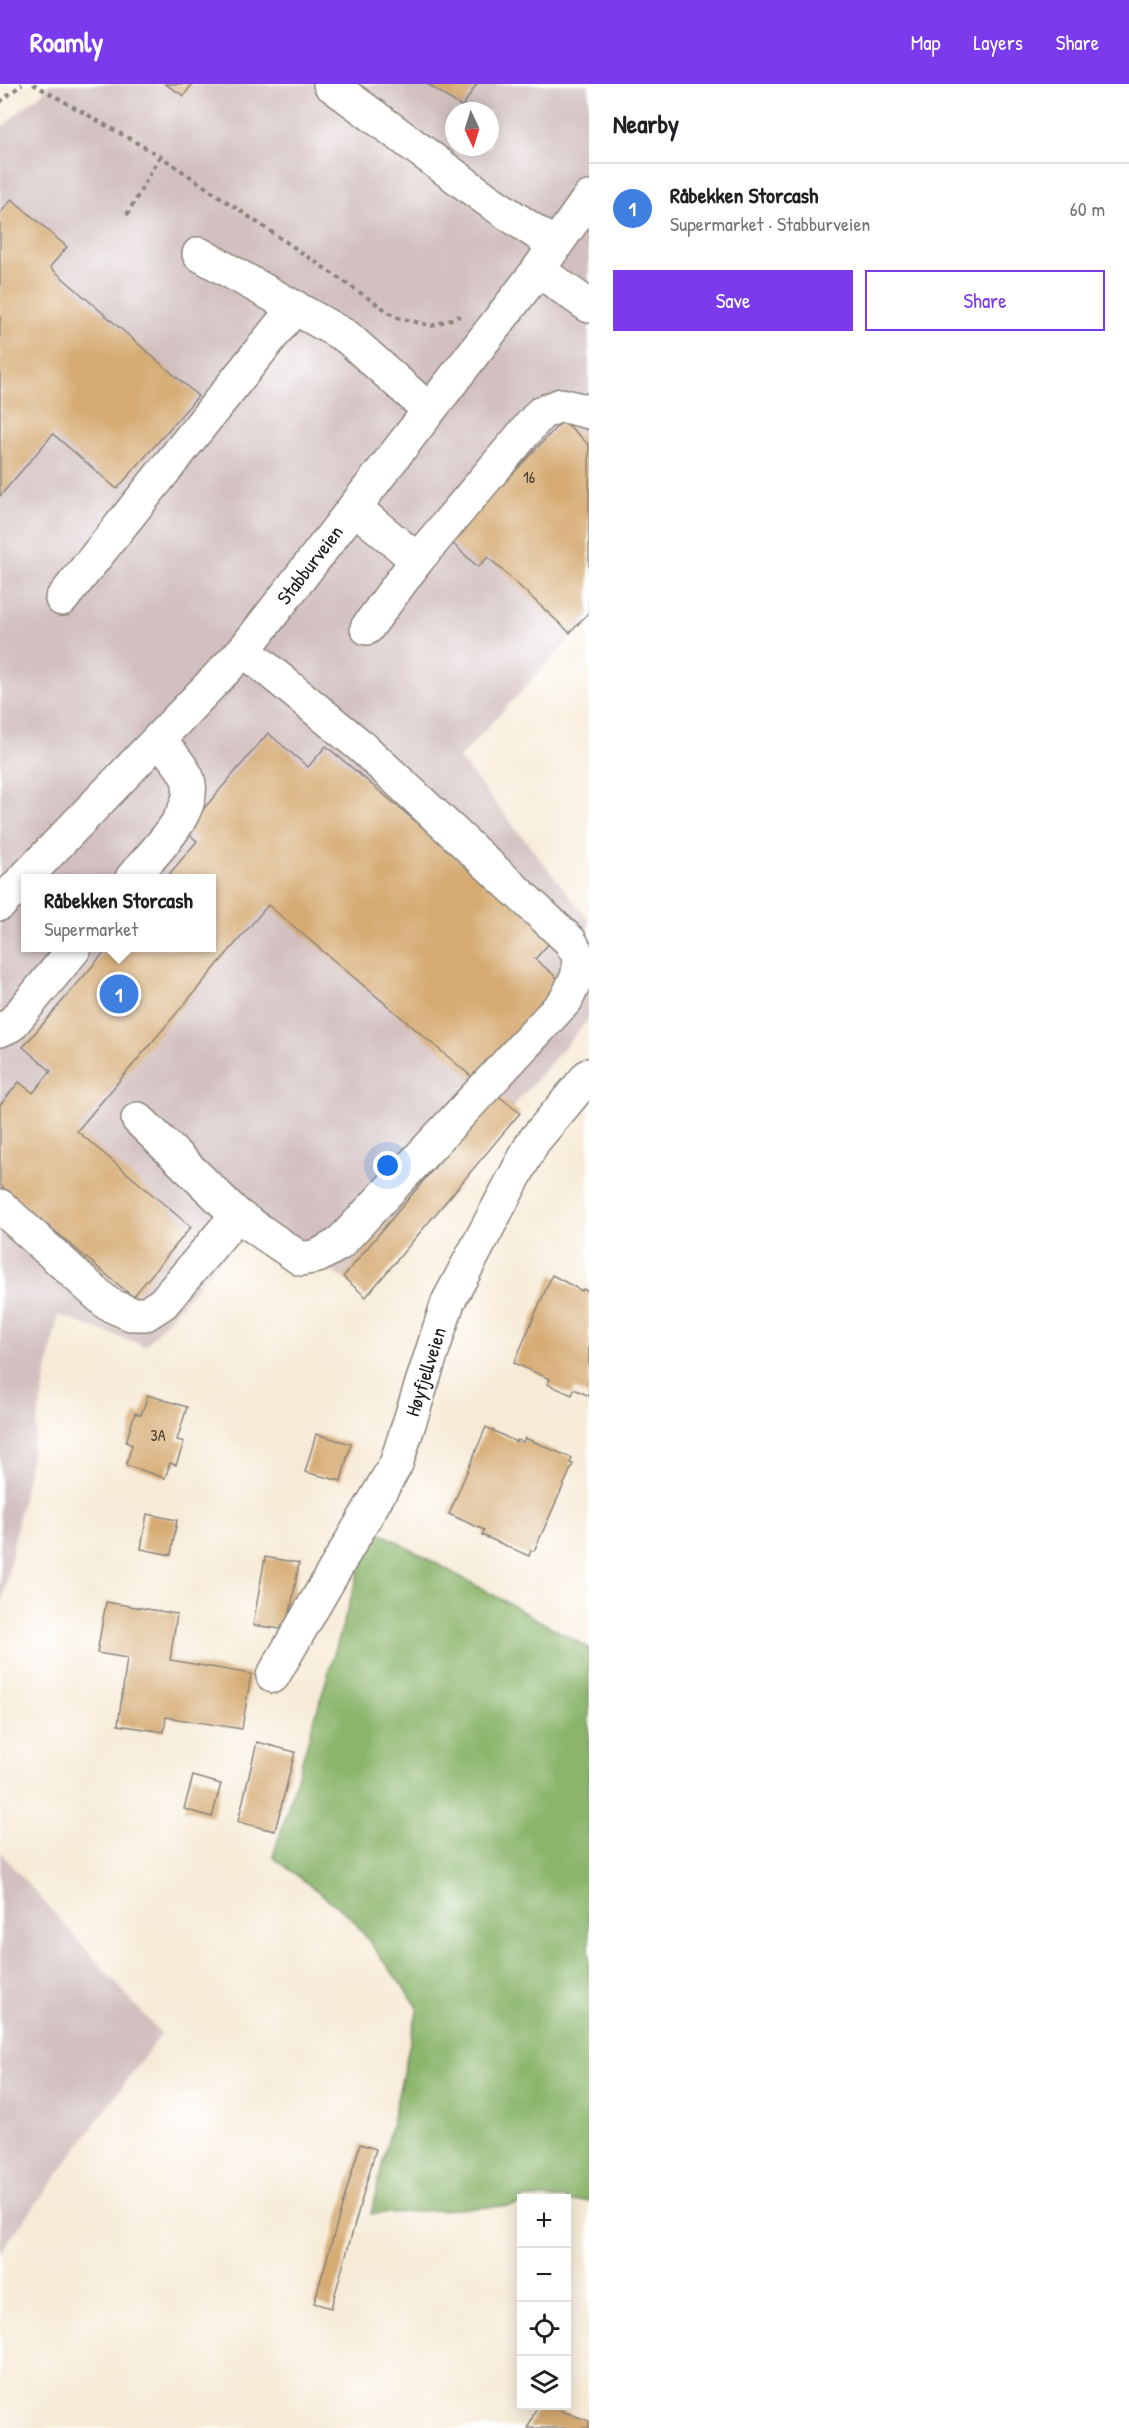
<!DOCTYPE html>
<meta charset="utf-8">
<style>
:root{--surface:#fff;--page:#f2f2f2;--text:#202124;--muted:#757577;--line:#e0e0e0;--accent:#7c3aed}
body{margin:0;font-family:"Patrick Hand",sans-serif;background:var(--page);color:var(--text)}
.controls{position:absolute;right:18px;bottom:18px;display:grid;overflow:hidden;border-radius:0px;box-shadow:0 3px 15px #0003}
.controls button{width:54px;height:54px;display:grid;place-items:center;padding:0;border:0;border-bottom:2px solid var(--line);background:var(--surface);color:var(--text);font:30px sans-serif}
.compass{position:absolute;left:445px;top:18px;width:54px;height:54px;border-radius:50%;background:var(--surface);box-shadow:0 3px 15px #0003;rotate:176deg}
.you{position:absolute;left:388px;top:1082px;width:21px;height:21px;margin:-15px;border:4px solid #fff;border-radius:50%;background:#1a73e8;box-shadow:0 0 0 9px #1a73e833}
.badge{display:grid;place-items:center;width:39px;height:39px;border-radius:50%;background:var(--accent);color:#fff;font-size:20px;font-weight:700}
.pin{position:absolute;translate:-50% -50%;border:3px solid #fff;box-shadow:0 2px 6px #0006}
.popup{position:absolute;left:21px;top:790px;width:195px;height:78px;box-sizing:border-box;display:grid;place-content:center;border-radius:0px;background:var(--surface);filter:drop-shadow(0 2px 4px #0005);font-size:20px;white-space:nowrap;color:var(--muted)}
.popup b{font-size:22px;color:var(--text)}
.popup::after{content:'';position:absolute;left:50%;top:100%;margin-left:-12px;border:12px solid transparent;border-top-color:var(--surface)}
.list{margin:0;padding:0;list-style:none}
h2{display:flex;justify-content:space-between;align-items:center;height:78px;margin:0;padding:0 24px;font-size:26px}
h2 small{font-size:20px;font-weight:400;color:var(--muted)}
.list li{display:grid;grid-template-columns:39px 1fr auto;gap:18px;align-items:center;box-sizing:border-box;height:90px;padding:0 24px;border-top:2px solid var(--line)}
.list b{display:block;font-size:22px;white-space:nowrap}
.list p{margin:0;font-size:20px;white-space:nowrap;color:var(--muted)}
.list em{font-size:20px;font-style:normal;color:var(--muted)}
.actions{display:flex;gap:12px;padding:18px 24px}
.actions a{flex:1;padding:14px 0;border:2px solid var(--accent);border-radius:0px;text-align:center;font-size:21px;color:var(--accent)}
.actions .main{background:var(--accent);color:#fff}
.icon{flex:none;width:33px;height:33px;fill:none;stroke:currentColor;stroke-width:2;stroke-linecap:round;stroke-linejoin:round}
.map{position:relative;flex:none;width:589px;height:2344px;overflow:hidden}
header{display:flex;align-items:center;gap:36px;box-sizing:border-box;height:84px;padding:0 30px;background:var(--accent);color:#fff}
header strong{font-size:28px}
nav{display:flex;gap:33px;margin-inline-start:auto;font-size:21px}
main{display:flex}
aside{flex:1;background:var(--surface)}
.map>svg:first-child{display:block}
</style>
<header>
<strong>Roamly</strong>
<nav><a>Map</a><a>Layers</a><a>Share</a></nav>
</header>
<main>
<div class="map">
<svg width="589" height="2344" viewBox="0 0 589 2344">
<rect width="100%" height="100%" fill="#fff"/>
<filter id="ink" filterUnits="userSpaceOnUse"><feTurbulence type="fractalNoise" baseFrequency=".0167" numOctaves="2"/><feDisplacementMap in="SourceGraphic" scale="12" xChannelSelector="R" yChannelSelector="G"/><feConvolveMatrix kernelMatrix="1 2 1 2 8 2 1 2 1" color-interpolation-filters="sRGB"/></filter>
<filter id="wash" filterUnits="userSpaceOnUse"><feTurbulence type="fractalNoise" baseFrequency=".008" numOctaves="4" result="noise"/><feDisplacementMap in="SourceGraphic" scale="24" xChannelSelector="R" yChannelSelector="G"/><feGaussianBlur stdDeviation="1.35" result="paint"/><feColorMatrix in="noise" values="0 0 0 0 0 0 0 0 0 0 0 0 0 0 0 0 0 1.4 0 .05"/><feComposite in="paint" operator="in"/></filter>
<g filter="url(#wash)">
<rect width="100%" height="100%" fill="#f7ebd7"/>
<path fill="#d2bfbf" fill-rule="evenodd" d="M48,0H589V535L459,674L589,836V935L357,1202L249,1143L145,1262L58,1231L0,1530V44L43,8ZM454,27H490V63H454ZM26,794H212V864H26Z
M0,1768L161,1950L0,2169Z"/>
<path fill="#8bb56c" stroke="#546844" stroke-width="1.5" d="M372,1444L589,1564V2117L567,2118L566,2114H522L521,2121L371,2130L418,1923L351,1833L273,1773Z"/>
<g id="blocks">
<path fill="#d6ab73" d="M165,0H192L184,12Z
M427,0H477L462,23Z
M12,115L67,163L50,183L198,312L117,405L53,350L0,412V129Z
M563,336L589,361V528L570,549L488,473L478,483L450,457Z
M268,649L308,683L326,662L554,854L535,875L562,898L478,998L268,821L77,1047L191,1143L133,1213L0,1101V1021L19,998L33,1009L51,987L23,963L108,864H212V794H166L197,757L185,747Z
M496,1010L520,1029L366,1213L343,1193Z
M552,1191L582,1207L583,1205L589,1208V1312L574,1305L572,1311L547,1300L550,1295L514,1279Z
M148,1311L187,1323L177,1356L184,1358L176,1381L170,1379L165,1394L126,1381L132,1361L126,1358L135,1329L141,1331Z
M486,1343L516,1358L517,1356L523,1358L525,1354L572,1374L570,1379L573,1380L534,1467L531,1466L529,1472L482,1451L484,1446L449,1430Z
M316,1350L351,1360L341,1397L305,1388Z
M147,1430L177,1436L171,1471L141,1465Z
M265,1473L299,1479L287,1546L253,1541Z
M106,1518L177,1530L170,1576L251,1590L242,1645L166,1633L164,1648L118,1641L127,1574L97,1569Z
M257,1658L295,1668L275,1747L238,1738Z
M193,1692L221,1700L212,1733L184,1725Z
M360,2060L376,2065L331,2224L314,2219Z
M537,2322H548L589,2337V2344H528Z"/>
</g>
</g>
<g filter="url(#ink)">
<use href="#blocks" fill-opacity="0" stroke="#8a847a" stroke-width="1.5"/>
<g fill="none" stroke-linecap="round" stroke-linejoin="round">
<g stroke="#8a847a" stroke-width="36">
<g id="minor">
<path d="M330,0L489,117L555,161"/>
<path d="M199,170L347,253L429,326"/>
<path d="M538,186L589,222"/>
<path d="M355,424L417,476"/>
<path d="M62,515L295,223"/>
<path d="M367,544L417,476L541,329L561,321L589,328"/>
<path d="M132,794C151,771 201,726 187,693C181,680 168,667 159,655"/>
<path id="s1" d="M0,820L244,566L538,186L589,114"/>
<path d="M0,946L11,941L75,864"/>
<path d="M138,1035L237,1131L301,1175L318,1172L339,1160L566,916L578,891L579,873L570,857L363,664L244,566"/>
<path d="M0,1122L108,1220L131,1230H146L163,1219L237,1131"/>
<path id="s2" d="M273,1592L396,1380L448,1218L533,1058L589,991"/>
</g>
</g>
<path stroke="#8a847a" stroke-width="4" stroke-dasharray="4.5 4.5" stroke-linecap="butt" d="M33,0L160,72L396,233L432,242L460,232
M0,18L22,0
M127,131L160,72"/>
<use href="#minor" stroke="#fff" stroke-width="33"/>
</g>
</g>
<g text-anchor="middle" stroke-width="4.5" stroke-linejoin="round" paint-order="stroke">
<g font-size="16" fill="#4a4032">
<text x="529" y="399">16</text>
<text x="158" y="1357">3A</text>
</g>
<g font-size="20" fill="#1c1c1c" stroke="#fff">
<text dy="7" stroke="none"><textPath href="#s1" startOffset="460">Stabburveien</textPath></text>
<text dy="7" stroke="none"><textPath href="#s2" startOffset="342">Høyfjellveien</textPath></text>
</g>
</g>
</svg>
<div class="controls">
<button>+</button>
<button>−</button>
<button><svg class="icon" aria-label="locate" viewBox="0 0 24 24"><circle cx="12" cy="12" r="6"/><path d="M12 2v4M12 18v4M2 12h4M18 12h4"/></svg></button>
<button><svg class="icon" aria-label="layers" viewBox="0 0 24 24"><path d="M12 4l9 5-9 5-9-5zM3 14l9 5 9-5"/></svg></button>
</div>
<svg class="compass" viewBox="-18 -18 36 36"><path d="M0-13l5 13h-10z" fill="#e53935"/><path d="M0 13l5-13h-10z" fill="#757577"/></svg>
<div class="you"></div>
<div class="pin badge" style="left:119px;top:910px;background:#3f7fe0">1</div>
<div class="popup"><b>Råbekken Storcash</b>Supermarket</div>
</div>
<aside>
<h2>Nearby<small></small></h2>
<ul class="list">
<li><span class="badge" style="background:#3f7fe0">1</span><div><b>Råbekken Storcash</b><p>Supermarket · Stabburveien</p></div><em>60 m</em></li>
</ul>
<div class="actions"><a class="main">Save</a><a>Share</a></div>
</aside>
</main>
